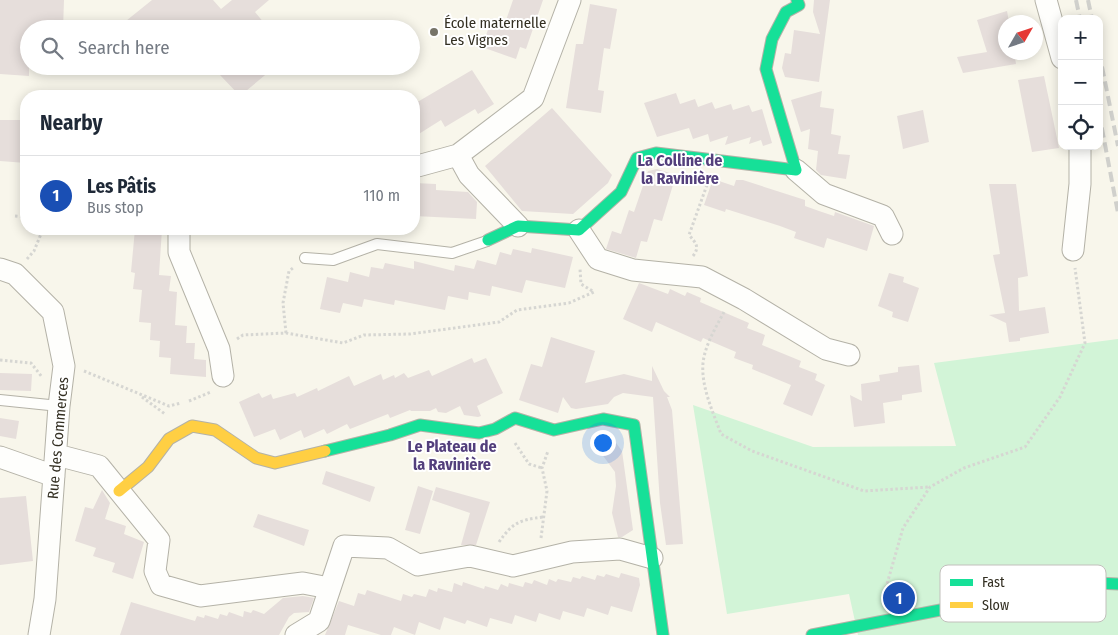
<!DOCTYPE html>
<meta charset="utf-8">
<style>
:root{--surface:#fff;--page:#f2f2f3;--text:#1f2937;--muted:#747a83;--line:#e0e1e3;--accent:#1a73e8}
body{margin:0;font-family:"Fira Sans Condensed",sans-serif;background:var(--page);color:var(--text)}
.controls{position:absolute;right:15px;top:15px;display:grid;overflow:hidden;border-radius:10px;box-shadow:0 2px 12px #0003}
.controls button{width:45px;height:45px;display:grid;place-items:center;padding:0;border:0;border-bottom:1px solid var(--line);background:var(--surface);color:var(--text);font:25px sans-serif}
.compass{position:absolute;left:998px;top:15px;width:45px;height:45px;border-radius:50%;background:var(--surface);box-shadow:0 2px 12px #0003;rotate:51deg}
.you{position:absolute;left:602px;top:442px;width:18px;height:18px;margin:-12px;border:4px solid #fff;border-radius:50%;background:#1a73e8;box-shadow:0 0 0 8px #1a73e833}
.badge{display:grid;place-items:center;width:32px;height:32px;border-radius:50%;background:var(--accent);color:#fff;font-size:16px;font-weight:700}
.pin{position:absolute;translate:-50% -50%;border:2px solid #fff;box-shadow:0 1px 5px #0006}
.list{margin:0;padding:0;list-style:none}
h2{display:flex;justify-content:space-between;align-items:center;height:65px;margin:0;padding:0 20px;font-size:21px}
h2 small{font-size:16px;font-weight:400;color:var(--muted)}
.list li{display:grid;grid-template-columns:32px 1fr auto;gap:15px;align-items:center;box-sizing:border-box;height:80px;padding:0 20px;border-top:1px solid var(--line)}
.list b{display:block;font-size:19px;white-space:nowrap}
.list p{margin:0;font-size:16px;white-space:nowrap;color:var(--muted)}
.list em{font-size:16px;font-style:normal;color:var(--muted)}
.icon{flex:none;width:28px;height:28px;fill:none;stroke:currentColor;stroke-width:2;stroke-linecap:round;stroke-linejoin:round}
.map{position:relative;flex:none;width:1118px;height:635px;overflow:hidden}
.search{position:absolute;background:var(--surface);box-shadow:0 2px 12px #0003;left:20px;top:20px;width:400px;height:55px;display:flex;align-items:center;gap:12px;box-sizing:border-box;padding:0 18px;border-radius:28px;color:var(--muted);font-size:19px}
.panel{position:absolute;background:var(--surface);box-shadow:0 2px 12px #0003;left:20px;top:90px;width:400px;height:145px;border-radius:20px}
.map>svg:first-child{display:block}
</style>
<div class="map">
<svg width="1118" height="635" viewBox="0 0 1118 635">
<rect width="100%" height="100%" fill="#f8f6eb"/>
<path fill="#d2f4d7" d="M1118,339V635H858L849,594L727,614L693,405L813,447L956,446L934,363Z"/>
<path fill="#e6dedb" d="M0,0H64L63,29H29V76L0,74Z
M152,0H213L221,9L232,0H269L255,12L269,29H116Z
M513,0H543L526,49L520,47L516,59L482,47L492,18L505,23Z
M814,0H830L819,82L785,77L782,68L785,53L791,54L794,30L820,34L813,12Z
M590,4L617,9L610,49L604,48L598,90L604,91L601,113L566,108L576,44H583Z
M1007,11L1009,22H1006V52H1014L1016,64L963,73L957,57L987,52L977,20Z
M230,66H276L240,96L220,75Z
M472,70L494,104L478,114L475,109L445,127L441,120L414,137V104Z
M1044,76L1059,148L1032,152L1018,80Z
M822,91L820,107L834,109L831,134L841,136L838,154L850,155L846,179L821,175L816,170L818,151L808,149L810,129L801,132L791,100Z
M676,93L680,104L695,99L698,107L712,102L715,109L731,104L733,110L749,105L752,112L762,109L772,143L763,146L761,140L749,144L751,137L725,145L728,136L710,142L708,134L693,139L689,128L657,137L644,103Z
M552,108L612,175L608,183L573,214L522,211L485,166Z
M923,110L929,142L903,149L897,116Z
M0,120H26V163L0,161Z
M657,169L676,175L662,221L654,219L647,242L641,241L636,258L606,249L612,231L621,234L629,210L634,212L648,171Z
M713,179L734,186L736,180H743L805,200V206L819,211L834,216L835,212L874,226L867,251L827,238L824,248L794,238L796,232L780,226L726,209L725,212L704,205Z
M414,183L436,184V190L468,192L477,202L476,219L414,216Z
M989,184H1016L1028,276L1018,278L1019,311L1045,307L1049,333L1020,338V337V341L1009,342L1006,323L989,315L1005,313L993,255L1000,254Z
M135,229H162L159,275L171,276L169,291L177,292L175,325L187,326L186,343H195L194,359L206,360V377L170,374L171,358L159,357L160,341L150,340L151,323L139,322L142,290L133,289L135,273L131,272Z
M532,248L573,257L565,288L526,280L522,293L492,286L490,296L469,292L468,300L448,296L445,310L395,300L394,305L364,299L362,307L343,303L340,313L320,309L327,277L348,282L350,272L369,277L371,267L383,269L385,263L414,269V261L454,271L455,265L474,269L477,260L496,265L500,252L511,255L513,249L531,253Z
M889,273L904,277L903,282L919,288L908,322L892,317L893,312L878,306Z
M639,283L668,294L670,289L685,296L687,292L701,298L700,302L749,323L747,328L765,335L762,345L801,361L799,367L817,374L815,380L825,385L812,416L783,404L791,385L752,369L753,365L734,358L736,352L703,338L701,342L656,322L652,332L623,319Z
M551,337L595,351L585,383L624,374L652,381V366L664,391L670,397H667L672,410L683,544L666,545L660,503L653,397L623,393L614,397L608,404L576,409L571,408L563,397L558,413L519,400L531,364L542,367Z
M472,358L474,363L486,358L503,393L477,406L481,416L478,417L464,415L460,406L446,413L438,412L436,408L430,411H411L410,410L390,418L388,414L350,429L347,424L327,434L324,429L304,438L301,430L280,440L275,429L254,437L239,402L259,393L262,398L271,394L273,399L295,393L297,397L317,388L318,391L349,376L354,386L381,374L383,380L394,375L395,378L404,373L408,378L429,370L432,376Z
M919,365L922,392L902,395V400L883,403L885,423L854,427L850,395L862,401L861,384L880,381L879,375L898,372V367Z
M0,373L32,374L31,391L0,390Z
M0,418L19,421L16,439L0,436Z
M603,435L611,436L622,451L633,530L622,537H618L612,513L616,486L615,472L590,438Z
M326,471L375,487L370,502L322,484Z
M418,486L433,491L420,534L405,530Z
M436,487L490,502L476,545H461L470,513L432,500Z
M102,490L110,503L105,519L126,526L124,534L144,542L133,579L112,572L115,563L93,556L96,548L75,541L85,507L93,509Z
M26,496L33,561L0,565V498Z
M258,514L309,530L304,546L253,527Z
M621,573L639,578L640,585L632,612L611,606L608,615L587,608L584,617L563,611L560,620L539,613L536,622L515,615L512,624L490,618L487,627L467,620L465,624L444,617L440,630L419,622L415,635L394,627L391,635H381L348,625L345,635H325L339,601L354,606L358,593L365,595L367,590L401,601L403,594L412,597L414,594L426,597L429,589L437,592L438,588L452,592L454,583L462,586L463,582L484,589L485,586L498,590L501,584L508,587L509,583L523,587L525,582L532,584L534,580L547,585L549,579L556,582L558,579L571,582L573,577L580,579L582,576L595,580L597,575L604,577L606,574L619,578Z
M303,596L314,598L309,612L294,613L289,617L279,635H120L131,602L195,621L197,616L204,618L205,615L218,619L220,614L227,616L229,612L243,617L244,611L251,613L253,610L264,614L283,598Z"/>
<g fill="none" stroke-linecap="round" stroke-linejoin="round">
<g stroke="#b4b2a7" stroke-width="12">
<path id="lane" d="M305,258L333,260L377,244L452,253L487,241
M0,400L59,406"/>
</g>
<g stroke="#b4b2a7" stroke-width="23">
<path id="street" d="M1046,0L1062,58
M458,155L469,175L518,226
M414,167L458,155L533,98L570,0
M796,170L824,194L883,216L892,234
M179,229V252L219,349L223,376
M579,230L598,259L633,270L702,277L744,299L826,349L849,355
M1073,250L1080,184V146
M0,269L15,274L53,312L64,366L59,406L45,599L39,635
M57,455L99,466L159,540L155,571L161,585L200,596L303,583L329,588
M0,457L54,476
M296,635L319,621L344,546L388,548L418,565L470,556L513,566L572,552L620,549L652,558"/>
</g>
<g stroke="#b4b2a7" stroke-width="13">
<path id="fast" d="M488,240L518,226L579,230L621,192L637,158L656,153L796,170L766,69L772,39L786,12L799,5L797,0
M325,451L390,435L420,425L479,433L495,429L515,418L554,430L603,419L634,425L663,635
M812,635L1038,591L1097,583L1118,584"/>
</g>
<g stroke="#b4b2a7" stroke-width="13">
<path id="slow" d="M119,491L148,467L169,439L192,426L215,430L256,458L275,463L325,451"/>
</g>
<path stroke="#d6d6d2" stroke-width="3" stroke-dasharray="2.5 2.5" stroke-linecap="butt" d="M15,216L26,217
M693,256C700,247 696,243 689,235L708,182
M27,259L34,251L43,229
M724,312C716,327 705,345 703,363C701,387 713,412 721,434L752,451L864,491L929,487
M286,333L283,303L289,271L293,268
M237,339L243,335L286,333L343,343L364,335L410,334L499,322L517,310L569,303L594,292L581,284L580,269
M0,360L31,363L42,377
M84,371L169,406L181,403
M142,397L165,414
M189,401L211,392
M515,443L529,464L542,468
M541,538L547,491L542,468L548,451
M499,542C513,522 520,520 543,517
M883,598L903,528L930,487L964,468L1025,447L1060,397L1085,343L1075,268"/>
<use href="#lane" stroke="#fefefc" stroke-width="10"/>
<use href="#street" stroke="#fefefc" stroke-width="21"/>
<use href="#fast" stroke="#16e098" stroke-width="11"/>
<use href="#slow" stroke="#ffcf43" stroke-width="11"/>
<path stroke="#d0d0cc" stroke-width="4" stroke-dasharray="10 5" stroke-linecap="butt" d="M1076,0L1080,19
M1088,0L1092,19
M1099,52L1118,146
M1099,113L1118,213"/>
</g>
<circle fill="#777468" stroke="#fff" stroke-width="2" cx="434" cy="32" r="5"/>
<g text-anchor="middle" stroke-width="4" stroke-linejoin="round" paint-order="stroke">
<g font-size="15" fill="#322e21" stroke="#fff" text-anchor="start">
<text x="444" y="28">École maternelle<tspan x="444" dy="17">Les Vignes</tspan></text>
</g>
<g font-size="15" fill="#322e21" stroke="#fff">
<text transform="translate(58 438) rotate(-85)" y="5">Rue des Commerces</text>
</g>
<g font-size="16" font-weight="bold" fill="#533f7c" stroke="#fff">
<text x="680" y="166">La Colline de<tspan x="680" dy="18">la Ravinière</tspan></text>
<text x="452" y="452">Le Plateau de<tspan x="452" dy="18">la Ravinière</tspan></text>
</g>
</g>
<rect x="940" y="565" width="166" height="57" rx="8" fill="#fff" stroke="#c2c0bc" stroke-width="1"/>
<rect x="950" y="579" width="23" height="7" fill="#16e098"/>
<rect x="950" y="602" width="23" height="6" fill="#ffcf43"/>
<g font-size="14" fill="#322e21">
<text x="982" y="587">Fast</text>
<text x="982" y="610">Slow</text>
</g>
</svg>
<div class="controls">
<button>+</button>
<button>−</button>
<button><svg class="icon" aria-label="locate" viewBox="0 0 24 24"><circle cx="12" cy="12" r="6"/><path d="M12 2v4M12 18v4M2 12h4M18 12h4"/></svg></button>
</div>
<svg class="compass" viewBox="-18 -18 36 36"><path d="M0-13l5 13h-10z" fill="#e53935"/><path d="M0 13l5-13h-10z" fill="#747a83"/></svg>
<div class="you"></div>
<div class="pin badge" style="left:899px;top:598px;background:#1a4fb4">1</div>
<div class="search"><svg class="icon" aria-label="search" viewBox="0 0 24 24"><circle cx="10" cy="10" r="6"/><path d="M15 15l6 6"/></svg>Search here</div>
<section class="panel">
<h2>Nearby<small></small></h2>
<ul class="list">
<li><span class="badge" style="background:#1a4fb4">1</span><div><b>Les Pâtis</b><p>Bus stop</p></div><em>110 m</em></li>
</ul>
</section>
</div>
